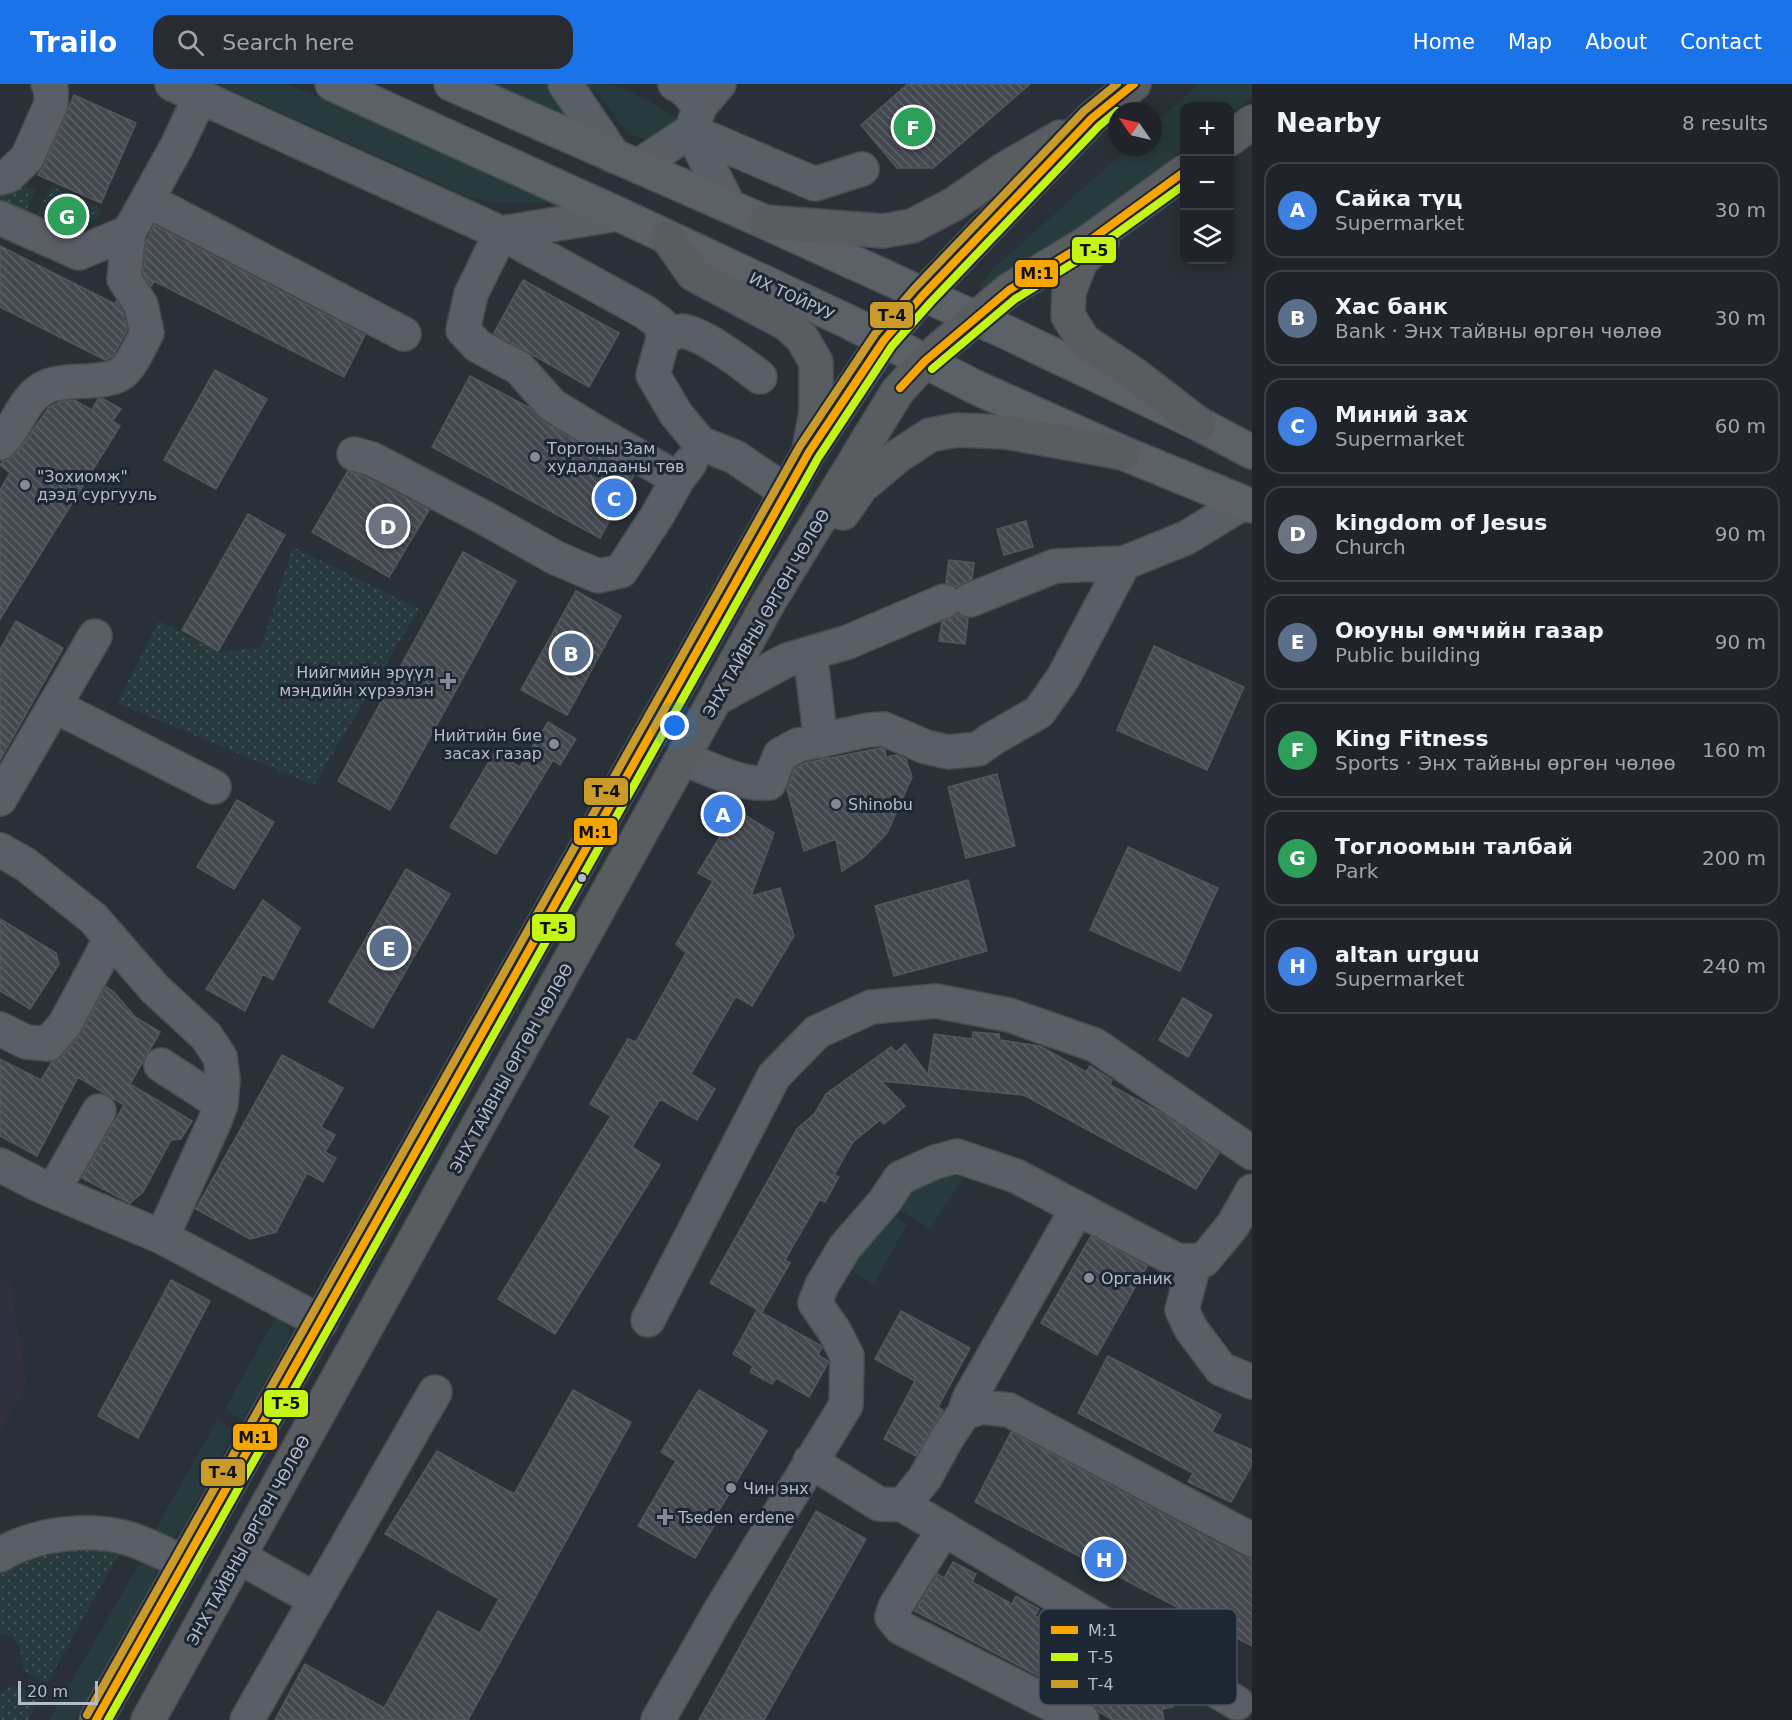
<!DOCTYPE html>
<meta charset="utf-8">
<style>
:root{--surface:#20242a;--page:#282c32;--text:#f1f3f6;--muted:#a2a4a8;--line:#3d4147;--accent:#1a73e8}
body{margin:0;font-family:"DejaVu Sans",sans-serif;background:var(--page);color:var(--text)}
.controls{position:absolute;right:18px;top:18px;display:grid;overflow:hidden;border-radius:12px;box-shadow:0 3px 15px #0003}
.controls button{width:54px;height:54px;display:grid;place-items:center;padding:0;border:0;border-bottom:2px solid var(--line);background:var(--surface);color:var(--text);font:30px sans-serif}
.compass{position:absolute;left:1108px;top:18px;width:54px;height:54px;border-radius:50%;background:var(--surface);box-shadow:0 3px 15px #0003;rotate:304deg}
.scale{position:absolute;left:18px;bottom:15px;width:80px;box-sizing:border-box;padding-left:6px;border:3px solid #b4bcc9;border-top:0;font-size:16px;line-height:21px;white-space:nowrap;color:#b4bcc9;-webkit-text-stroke:4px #1d2633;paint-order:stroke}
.you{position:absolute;left:675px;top:642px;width:21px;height:21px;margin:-15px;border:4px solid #fff;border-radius:50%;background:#1a73e8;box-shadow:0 0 0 9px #1a73e833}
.badge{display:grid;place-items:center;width:39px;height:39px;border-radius:50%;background:var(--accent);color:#fff;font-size:20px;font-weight:700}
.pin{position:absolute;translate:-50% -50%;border:3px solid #fff;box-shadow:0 2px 6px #0006}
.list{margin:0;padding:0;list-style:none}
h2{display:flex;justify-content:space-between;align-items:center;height:78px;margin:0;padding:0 24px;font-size:26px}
h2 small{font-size:20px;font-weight:400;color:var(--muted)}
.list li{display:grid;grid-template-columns:39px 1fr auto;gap:18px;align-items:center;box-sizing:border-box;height:96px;margin:0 12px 12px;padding:0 12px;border:2px solid var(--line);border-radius:18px}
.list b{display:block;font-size:22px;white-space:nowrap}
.list p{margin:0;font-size:20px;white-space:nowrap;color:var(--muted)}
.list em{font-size:20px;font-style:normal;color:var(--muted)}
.icon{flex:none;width:33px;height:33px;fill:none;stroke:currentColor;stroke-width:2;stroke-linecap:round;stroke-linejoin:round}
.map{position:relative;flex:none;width:1252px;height:1636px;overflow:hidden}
header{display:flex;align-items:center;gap:36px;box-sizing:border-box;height:84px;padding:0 30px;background:var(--accent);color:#fff}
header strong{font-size:28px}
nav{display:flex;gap:33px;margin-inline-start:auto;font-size:21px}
.search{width:420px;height:54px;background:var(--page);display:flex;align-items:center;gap:15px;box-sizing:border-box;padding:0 21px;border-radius:18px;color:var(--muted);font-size:22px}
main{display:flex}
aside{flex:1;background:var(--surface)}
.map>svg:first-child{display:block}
</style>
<header>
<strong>Trailo</strong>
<div class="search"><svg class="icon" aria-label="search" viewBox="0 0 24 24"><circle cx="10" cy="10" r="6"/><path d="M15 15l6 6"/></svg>Search here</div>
<nav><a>Home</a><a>Map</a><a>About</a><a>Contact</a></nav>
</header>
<main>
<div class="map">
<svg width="1252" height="1636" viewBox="0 0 1252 1636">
<defs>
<pattern id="park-dots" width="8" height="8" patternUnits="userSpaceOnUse" patternTransform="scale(1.5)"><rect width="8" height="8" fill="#273a3e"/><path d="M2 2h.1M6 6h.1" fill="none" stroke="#445559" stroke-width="1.8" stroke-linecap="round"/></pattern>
<pattern id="building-back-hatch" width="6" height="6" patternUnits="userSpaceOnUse" patternTransform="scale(1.5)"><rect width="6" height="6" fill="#444950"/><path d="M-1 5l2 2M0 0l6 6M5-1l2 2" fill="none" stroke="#5d6168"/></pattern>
</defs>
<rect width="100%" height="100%" fill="#2a3038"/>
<path fill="#31303e" d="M0,1194L11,1200L27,1301L0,1348Z"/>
<path fill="#273a3e" d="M217,0H288L551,119H492L467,112Z
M488,0H548L561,13L584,42Z
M584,0C591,0 600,0 608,0C624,3 669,26 679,38C671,43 659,53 650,54C624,57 617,30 602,14C597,9 590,5 584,0Z
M1199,0H1252V13L1230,30V22H1184V65L1016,190L983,206L980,203L991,187L1129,63H1153V41Z
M982,1067L930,1145L885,1117Z
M878,1123L907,1140L874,1201L854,1189L850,1179Z
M277,1231L289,1245L288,1256L242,1337L225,1325Z
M218,1335L235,1348L181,1446L172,1455L151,1453Z
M145,1470L155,1480L156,1494L75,1636H49Z"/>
<path fill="url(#park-dots)" d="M13,98L35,107L24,132L0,127V102Z
M51,102L102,126L94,137L75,151L33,139Z
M293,463L419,525L314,701L117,619L159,537L220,569L261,563Z
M122,1464L47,1599L22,1586C24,1568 19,1553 0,1549V1484L42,1466Z
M14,1601L40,1615L28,1636H0V1608Z"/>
<path fill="url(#building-back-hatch)" stroke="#52575f" stroke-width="1.5" d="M908,0H1030L933,84H897L861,41Z
M74,11L136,39L101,119L38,91L44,82Z
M154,141L365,251L344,293L154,197L151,202L143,190L147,156Z
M0,162L115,220L116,217L123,228L127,246L113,272L105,276L0,223Z
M523,196L619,249L589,303L494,249Z
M215,286L267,315L216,405L164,376Z
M470,292L530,324L542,337L634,391L600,454L432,363Z
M98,315H103L121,325L112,337L120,342L0,535V406L10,389L0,381L3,377L13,372L20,365L49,323L60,318L74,316L92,326Z
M348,387L365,393L429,426L389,493L312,448Z
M248,430L285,451L218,567L182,546Z
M1026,437L1033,463L1004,471L997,445Z
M463,468L516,497L390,726L338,697Z
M949,476L974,479L972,495L956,503L946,498Z
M576,507L621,532L567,631L521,606Z
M957,530L968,535L965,560L939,557L942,538Z
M16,537L63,564L0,676V566Z
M1154,562L1244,603L1207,686L1117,646Z
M548,638L576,655L560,681L553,676L496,770L450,743L495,668L520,683Z
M881,664L885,666L886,673L896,671L906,675L912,693L887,749L864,773L842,787L836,755L804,767L787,705L795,684L805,679Z
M997,690L1015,762L966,774L948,703Z
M237,716L274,738L234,805L197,783Z
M736,726L774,749L751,812L780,804L794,852L752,922L736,912L691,990L715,1005L697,1036L660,1015L632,1063L660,1081L555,1250L498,1215L611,1032L590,1020L628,955L636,958L686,869L676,860L713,797L698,789Z
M1128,763L1218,804L1180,887L1090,846Z
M406,785L450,810L373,944L329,918Z
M968,796L987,867L894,892L875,822Z
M263,816L300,844L273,896L263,890L245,927L206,905Z
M0,835L56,869L59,880L30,925L0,907Z
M106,903L114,908L135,933L160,948L130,1000L192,1037L181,1055L171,1056L143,1108L130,1119L82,1094L124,1021L78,993L37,1072L0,1052V975L41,996L52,978L62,972L79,952Z
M1183,914L1212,931L1188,973L1159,956Z
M973,948L999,950L1000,956L1040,962L1086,988L1090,982L1112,996L1110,1001L1163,1030L1219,1069L1196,1105L1024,1011L881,997L905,1022L884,1040L880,1036L853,1058L834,1091L839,1093L825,1118L820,1115L785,1176L790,1179L762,1228L710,1199L797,1045L815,1029L826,1010L891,963L896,968L905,960L928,991L934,950L972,955Z
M282,971L343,1004L321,1043L335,1051L325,1068L336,1074L323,1098L307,1089L276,1148L250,1155L196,1125Z
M1091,1152L1147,1182L1097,1271L1041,1239Z
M171,1196L210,1217L138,1354L98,1332Z
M757,1226L820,1261L822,1264L818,1271L828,1277V1279L809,1313L776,1294L772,1300L750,1288L753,1282L733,1270Z
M901,1227L970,1264L938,1323L943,1326L916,1372L884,1355L915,1297L875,1275Z
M1108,1272L1221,1331L1212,1348L1252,1366V1381L1231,1418L1188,1398L1193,1389L1078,1329Z
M573,1306L631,1338L468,1636H275L305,1580L384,1624L438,1527L480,1549L499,1515L385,1450L437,1367L514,1410Z
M699,1306L767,1347L718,1428L721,1430L695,1474L638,1442L676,1377L661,1368Z
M1011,1348L1243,1473L1252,1475V1562L975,1418Z
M816,1427L866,1455L764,1636H699Z
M953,1478L976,1490L972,1498L1012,1520L1016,1512L1039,1525L1035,1532L1075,1554L1079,1547L1165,1598L1173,1623L1162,1625L1164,1636H1113L1099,1628L1090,1619L915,1527L938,1490L944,1494Z"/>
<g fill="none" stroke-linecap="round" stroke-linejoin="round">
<g stroke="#484c53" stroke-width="36">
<path id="minor" d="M172,0L501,149L618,130
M565,0L614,72
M675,0L682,3L700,22
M691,47L815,100L862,85
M691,47L729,122
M638,82L691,47L700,22L719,0
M0,94L8,92L27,74L51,20V5L48,0
M147,116L404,250
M0,134L79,169L129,148
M663,255C668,252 676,247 681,247C698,246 746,282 760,293
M0,359C18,343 23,313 46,303C68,292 111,304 126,285C135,275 141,260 147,249L141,221L124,195L129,148L177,62L200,13
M354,370L372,375L483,433L556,474L598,492L621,487L657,432L678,395L690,379
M678,395L596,348L552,321L519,284L478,262L463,246L471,210L501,149L645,228L661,240L663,255L653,291L676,330L700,359L735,373L785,407
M970,516L1055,482L1124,479L1186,454L1243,419
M810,569L821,657
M717,614L787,576L848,558L944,517
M55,622L214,703
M683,674C707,684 743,702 769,699L780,671L798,661L868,646L884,645L926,663L948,668L978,665L992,655L1039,628L1063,594L1124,479
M0,715L95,552
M0,766L25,780L93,834L155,905L206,952L220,973L223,995L221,1020L214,1039L162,1153L321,1238
M0,945L26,958L48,960L65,940L111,854
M161,981L221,1020
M0,1081L41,1102L162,1153
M53,1107L99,1027
M1195,1177L1182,1226L1191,1245L1221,1285L1252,1298
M648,1236L774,992L817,948L871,923L936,917L1009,931L1095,961L1252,1069
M964,1329L969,1315L1077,1125
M810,1377L879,1420L903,1421L925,1394L947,1354L964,1329L982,1323L1009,1326L1252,1456
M903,1421L1237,1619
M944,1445L895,1523L892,1533L901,1544L1082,1636
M0,1471C35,1449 90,1443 130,1455C149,1461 167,1471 185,1479
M239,1473L316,1516
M247,1636L435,1308
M658,1636L720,1527L846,1321L847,1272L835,1248L815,1219L822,1201L845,1163L885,1117L900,1094L935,1078L957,1072L1016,1092L1178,1177L1204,1176L1233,1141L1252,1107"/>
</g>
<g stroke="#484c55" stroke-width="36">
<path id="major" d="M332,0L618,130L849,238L975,303L1123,369L1252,422
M451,0L765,138L1008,249L1199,340L1252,368"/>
</g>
<g stroke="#474c53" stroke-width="36">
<path id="highway" d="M1230,55L1252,38
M765,138L883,147L912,142L954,120L1003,86L1060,53
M668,154L693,190L787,240L802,254L816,278V329L810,360
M1102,158L1081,177L1069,208L1068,232L1084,257L1134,290L1199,340
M843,429L861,403L898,372L930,351L957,346L1006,348L1123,369
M96,1636L809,368L884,256L923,211L1092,34L1134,0
M148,1636L769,518L897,308L925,277L1009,206L1085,160L1184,88"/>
</g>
<use href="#minor" stroke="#5a5e66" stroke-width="33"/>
<use href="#major" stroke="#5c6168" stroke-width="33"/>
<use href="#highway" stroke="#5a5d60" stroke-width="33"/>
<g stroke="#1d2633" stroke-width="12">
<path id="bus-1" d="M900,304L925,277L1009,206L1085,160L1184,88
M96,1636L809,368L884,256L923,211L1092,34L1134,0"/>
</g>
<g stroke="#1d2633" stroke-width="12">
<path id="bus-2" d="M932,285L1015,215L1091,168L1184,101
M108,1636L818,374L892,262L931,218L1099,42L1117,27"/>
</g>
<g stroke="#1d2633" stroke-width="12">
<path id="bus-3" d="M87,1631L800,362L875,250L915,204L1084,27L1117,0"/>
</g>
<use href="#bus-1" stroke="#f7a600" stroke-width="8"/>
<use href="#bus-2" stroke="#c4f514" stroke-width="8"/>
<use href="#bus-3" stroke="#ca9b28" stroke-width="8"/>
</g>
<g fill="#848b96" stroke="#1d2633" stroke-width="2">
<circle cx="535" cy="373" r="6"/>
<circle cx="25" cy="401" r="6"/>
<path d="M445 588h6v6h6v6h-6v6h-6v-6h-6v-6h6z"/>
<circle cx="554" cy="660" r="6"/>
<circle cx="836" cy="720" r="6"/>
<circle cx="1089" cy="1194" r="6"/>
<circle cx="731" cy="1404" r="6"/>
<path d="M662 1424h6v6h6v6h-6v6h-6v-6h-6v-6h6z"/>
</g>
<circle fill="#b4bcc9" stroke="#1d2633" stroke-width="2" cx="582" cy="794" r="5"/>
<g text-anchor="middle" stroke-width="6" stroke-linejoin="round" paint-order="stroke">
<g font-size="16" fill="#b4bcc9" stroke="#1d2633">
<text transform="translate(792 212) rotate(25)" y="6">ИХ ТОЙРУУ</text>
<text transform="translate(766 529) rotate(-60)" y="6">ЭНХ ТАЙВНЫ ӨРГӨН ЧӨЛӨӨ</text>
<text transform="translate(511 984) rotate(-61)" y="6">ЭНХ ТАЙВНЫ ӨРГӨН ЧӨЛӨӨ</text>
<text transform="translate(248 1456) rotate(-61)" y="6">ЭНХ ТАЙВНЫ ӨРГӨН ЧӨЛӨӨ</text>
</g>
<g font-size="16" fill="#b4bcc9" stroke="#1d2633" text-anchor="start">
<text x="547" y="370">Торгоны Зам<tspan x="547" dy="18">худалдааны төв</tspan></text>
<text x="37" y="398">"Зохиомж"<tspan x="37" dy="18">дээд сургууль</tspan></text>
<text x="434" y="594" text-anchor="end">Нийгмийн эрүүл<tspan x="434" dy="18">мэндийн хүрээлэн</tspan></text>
<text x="542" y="657" text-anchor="end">Нийтийн бие<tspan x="542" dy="18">засах газар</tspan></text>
<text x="848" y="726">Shinobu</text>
<text x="1101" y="1200">Органик</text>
<text x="743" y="1410">Чин энх</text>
<text x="678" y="1439">Tseden erdene</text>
</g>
</g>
<rect x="1039" y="1525" width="198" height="96" rx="9" fill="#1d2633" stroke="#4a5360" stroke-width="1.5"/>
<rect x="1051" y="1542" width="27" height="8" fill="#f7a600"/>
<rect x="1051" y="1569" width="27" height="8" fill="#c4f514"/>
<rect x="1051" y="1596" width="27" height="8" fill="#ca9b28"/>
<g font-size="16" fill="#b4bcc9">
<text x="1088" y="1552">М:1</text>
<text x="1088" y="1579">Т-5</text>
<text x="1088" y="1606">Т-4</text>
</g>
<g stroke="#1d2633" stroke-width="2">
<rect x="1071" y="152" width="46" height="28" rx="6" fill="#c4f514"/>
<rect x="1014" y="175" width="45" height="29" rx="6" fill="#f7a600"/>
<rect x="869" y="217" width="45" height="28" rx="6" fill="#ca9b28"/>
<rect x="583" y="693" width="46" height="29" rx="6" fill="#ca9b28"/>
<rect x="573" y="733" width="45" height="29" rx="6" fill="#f7a600"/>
<rect x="531" y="829" width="45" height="29" rx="6" fill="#c4f514"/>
<rect x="263" y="1305" width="46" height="29" rx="6" fill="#c4f514"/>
<rect x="232" y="1339" width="46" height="28" rx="6" fill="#f7a600"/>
<rect x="200" y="1374" width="46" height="29" rx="6" fill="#ca9b28"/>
</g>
<g font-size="16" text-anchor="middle" font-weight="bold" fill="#111">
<text x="1094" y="172">Т-5</text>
<text x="1037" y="195">М:1</text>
<text x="892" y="237">Т-4</text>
<text x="606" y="713">Т-4</text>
<text x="595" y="754">М:1</text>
<text x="554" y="850">Т-5</text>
<text x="286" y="1325">Т-5</text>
<text x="255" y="1359">М:1</text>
<text x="223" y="1394">Т-4</text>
</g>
</svg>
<div class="controls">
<button>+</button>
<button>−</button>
<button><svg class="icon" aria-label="layers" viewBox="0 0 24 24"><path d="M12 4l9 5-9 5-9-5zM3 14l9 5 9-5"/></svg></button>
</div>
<svg class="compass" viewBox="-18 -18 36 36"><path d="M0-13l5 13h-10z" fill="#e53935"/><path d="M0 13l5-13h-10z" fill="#a2a4a8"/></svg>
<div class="scale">20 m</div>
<div class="you"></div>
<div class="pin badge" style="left:723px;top:730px;background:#3f7fe0">A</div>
<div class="pin badge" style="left:571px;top:569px;background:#5c6f8a">B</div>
<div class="pin badge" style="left:614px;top:414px;background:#3f7fe0">C</div>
<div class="pin badge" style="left:388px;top:442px;background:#6b7280">D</div>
<div class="pin badge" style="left:389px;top:864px;background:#5c6f8a">E</div>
<div class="pin badge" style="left:913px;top:43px;background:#2e9e5b">F</div>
<div class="pin badge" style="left:67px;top:132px;background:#2e9e5b">G</div>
<div class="pin badge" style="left:1104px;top:1475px;background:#3f7fe0">H</div>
</div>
<aside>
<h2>Nearby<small>8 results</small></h2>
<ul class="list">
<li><span class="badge" style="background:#3f7fe0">A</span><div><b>Сайка түц</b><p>Supermarket</p></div><em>30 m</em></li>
<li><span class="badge" style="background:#5c6f8a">B</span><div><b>Хас банк</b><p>Bank · Энх тайвны өргөн чөлөө</p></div><em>30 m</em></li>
<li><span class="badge" style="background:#3f7fe0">C</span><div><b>Миний зах</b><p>Supermarket</p></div><em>60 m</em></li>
<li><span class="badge" style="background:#6b7280">D</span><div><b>kingdom of Jesus</b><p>Church</p></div><em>90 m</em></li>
<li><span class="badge" style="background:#5c6f8a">E</span><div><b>Оюуны өмчийн газар</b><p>Public building</p></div><em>90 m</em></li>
<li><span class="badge" style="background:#2e9e5b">F</span><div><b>King Fitness</b><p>Sports · Энх тайвны өргөн чөлөө</p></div><em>160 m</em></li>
<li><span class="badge" style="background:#2e9e5b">G</span><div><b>Тоглоомын талбай</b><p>Park</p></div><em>200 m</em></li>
<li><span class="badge" style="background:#3f7fe0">H</span><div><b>altan urguu</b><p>Supermarket</p></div><em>240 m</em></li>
</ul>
</aside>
</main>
